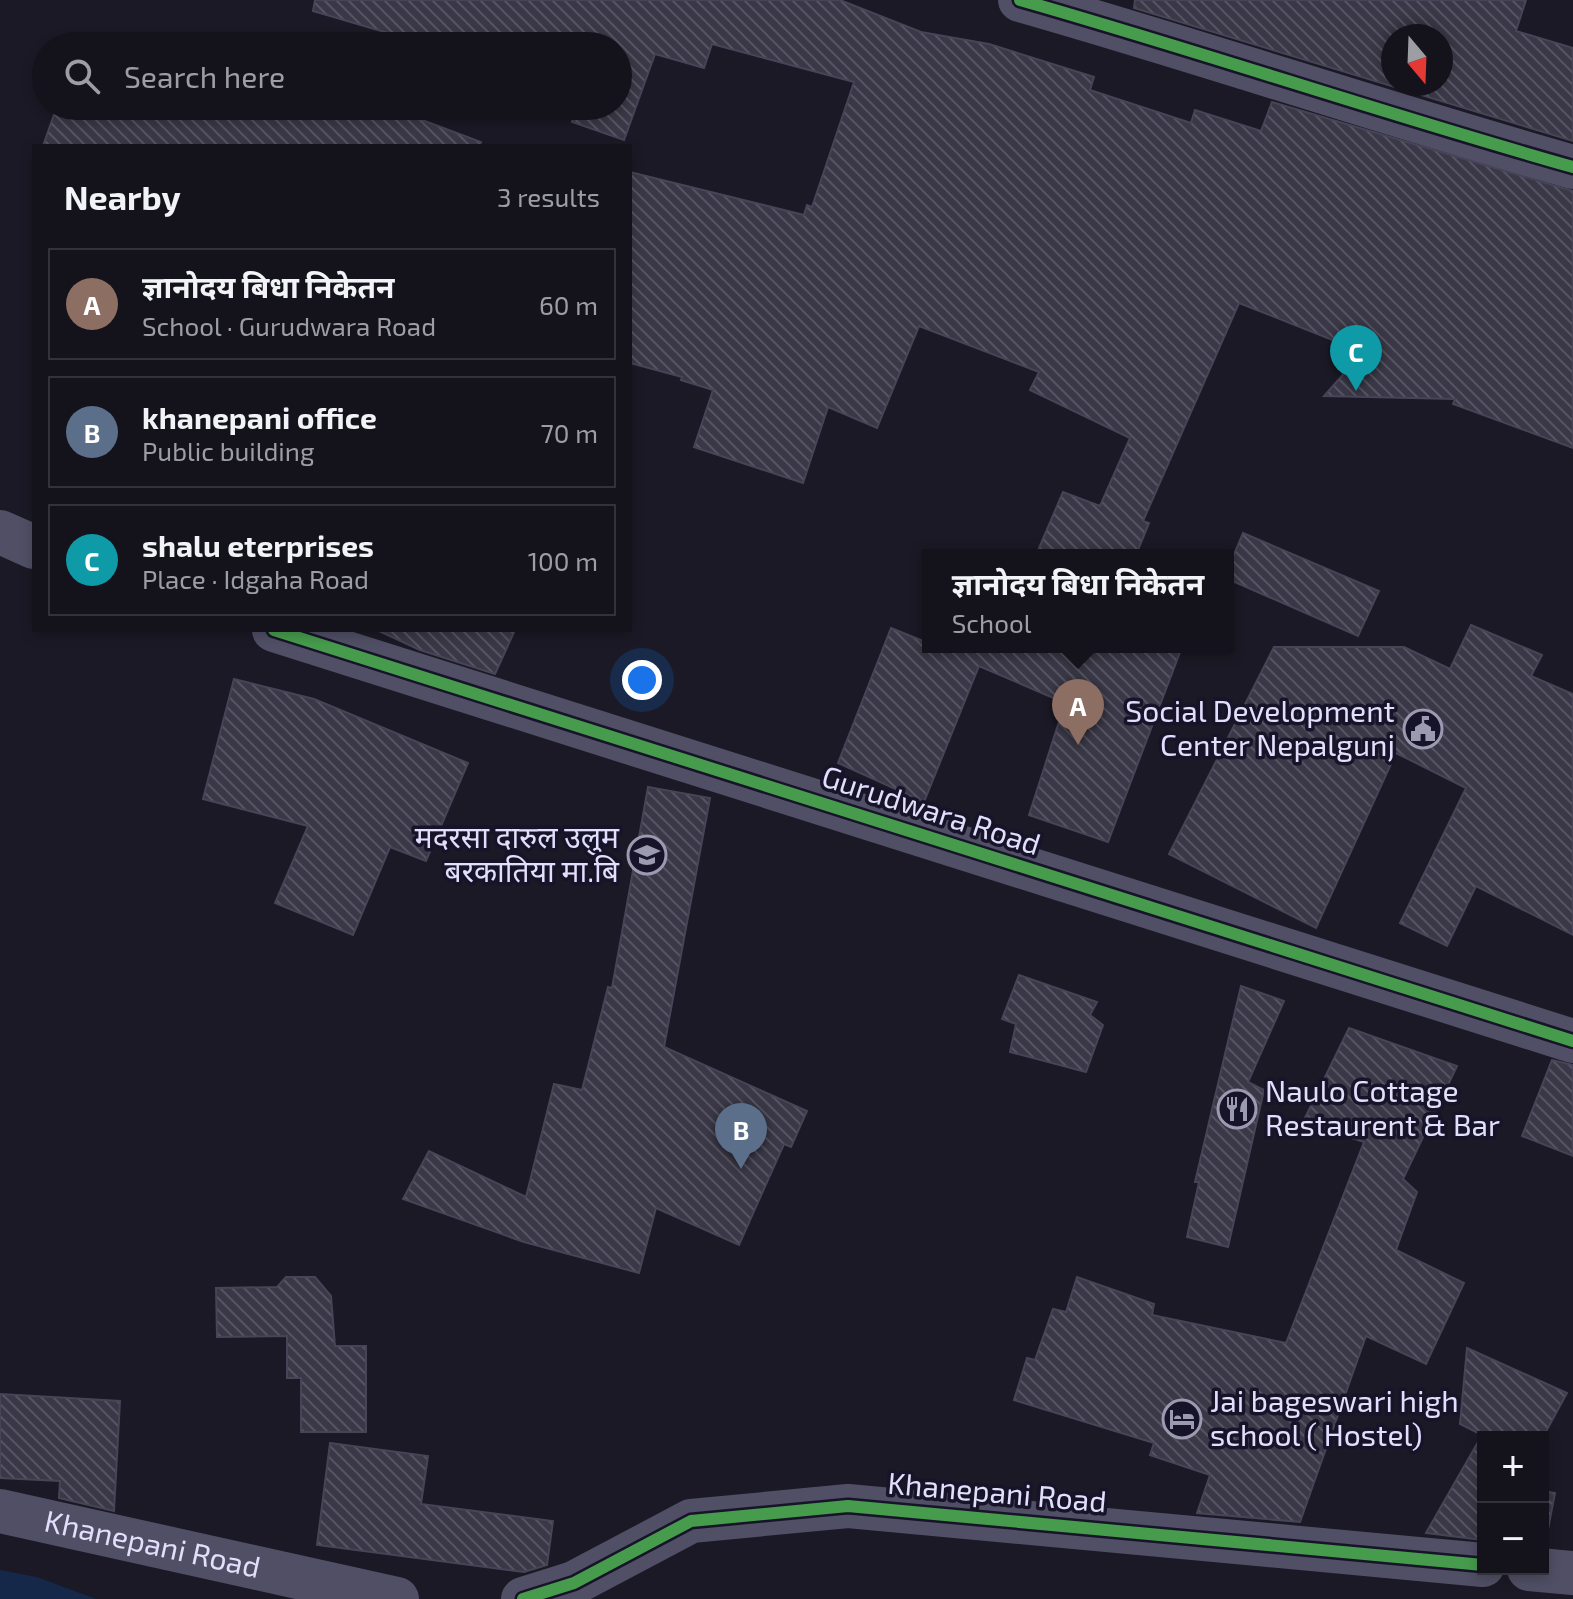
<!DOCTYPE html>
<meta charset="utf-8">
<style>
:root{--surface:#14131c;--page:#212029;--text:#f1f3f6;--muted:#9d9ea3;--line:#33323b;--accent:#9c9ab1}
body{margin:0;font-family:"Exo 2","Noto Sans Devanagari",sans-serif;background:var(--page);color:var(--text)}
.controls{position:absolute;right:24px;bottom:24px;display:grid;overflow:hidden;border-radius:0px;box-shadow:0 4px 12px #0003}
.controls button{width:72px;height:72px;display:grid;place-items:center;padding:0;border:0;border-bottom:2px solid var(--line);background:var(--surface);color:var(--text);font:40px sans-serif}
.compass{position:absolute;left:1381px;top:24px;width:72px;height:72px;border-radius:50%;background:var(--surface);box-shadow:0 4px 12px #0003;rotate:161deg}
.you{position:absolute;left:642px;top:680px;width:28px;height:28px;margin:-20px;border:6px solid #fff;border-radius:50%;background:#1a73e8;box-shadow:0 0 0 12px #1a73e833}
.badge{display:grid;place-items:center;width:52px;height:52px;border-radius:50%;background:var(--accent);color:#fff;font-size:26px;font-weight:700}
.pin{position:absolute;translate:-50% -66px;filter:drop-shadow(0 2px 4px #0008)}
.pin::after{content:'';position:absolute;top:42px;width:28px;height:24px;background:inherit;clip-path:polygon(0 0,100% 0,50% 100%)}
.popup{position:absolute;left:922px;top:549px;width:312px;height:104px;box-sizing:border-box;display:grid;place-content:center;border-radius:0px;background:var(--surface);filter:drop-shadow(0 2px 6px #0005);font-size:26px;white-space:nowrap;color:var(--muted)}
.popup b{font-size:30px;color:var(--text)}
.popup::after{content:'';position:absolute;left:50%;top:100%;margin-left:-16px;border:16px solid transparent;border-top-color:var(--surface)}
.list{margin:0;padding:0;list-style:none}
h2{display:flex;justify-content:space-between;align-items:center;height:104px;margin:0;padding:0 32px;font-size:34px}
h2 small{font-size:26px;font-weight:400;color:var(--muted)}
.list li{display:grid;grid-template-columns:52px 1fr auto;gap:24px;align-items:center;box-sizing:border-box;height:112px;margin:0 16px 16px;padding:0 16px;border:2px solid var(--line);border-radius:0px}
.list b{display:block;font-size:30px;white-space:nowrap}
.list p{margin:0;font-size:26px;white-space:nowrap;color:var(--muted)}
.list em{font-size:26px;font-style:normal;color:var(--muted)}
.icon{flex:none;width:44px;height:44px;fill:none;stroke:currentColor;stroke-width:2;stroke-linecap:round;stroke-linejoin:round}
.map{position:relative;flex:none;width:1573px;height:1599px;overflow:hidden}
.search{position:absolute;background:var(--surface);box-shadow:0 4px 12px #0003;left:32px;top:32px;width:600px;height:88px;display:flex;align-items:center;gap:20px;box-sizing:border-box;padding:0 28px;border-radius:44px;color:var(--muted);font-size:30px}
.panel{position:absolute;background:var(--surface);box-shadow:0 4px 12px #0003;left:32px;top:144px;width:600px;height:488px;border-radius:0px}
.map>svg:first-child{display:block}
</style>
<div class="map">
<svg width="1573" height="1599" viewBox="0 0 1573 1599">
<defs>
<pattern id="building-back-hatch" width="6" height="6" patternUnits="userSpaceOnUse" patternTransform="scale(2)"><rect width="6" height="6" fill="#3a3846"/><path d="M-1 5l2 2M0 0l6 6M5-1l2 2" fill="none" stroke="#565462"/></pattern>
</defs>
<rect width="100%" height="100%" fill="#1a1925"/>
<path fill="#152849" d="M0,1570L37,1577L96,1599H0Z"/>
<path fill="url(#building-back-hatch)" stroke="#474457" stroke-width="2" fill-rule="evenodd" d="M315,0H840L921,32L989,44L1094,77L1090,90L1191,123L1195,110L1261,131L1272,102L1573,191V448L1453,404L1455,399L1324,396L1363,352L1239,303L1143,521L1149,523L1136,555H1036L1063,492L1100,506L1130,438L1030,390L1039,372L919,326L877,428L828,407L803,483L694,447L713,390L681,380L682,377L630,363V172L804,215L807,205L812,207L854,82L712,44L704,68L655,54L624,140L572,122L578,106H618V46H391L395,35L313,11Z
M1135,0H1526L1516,31L1573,48V141L1134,8ZM1393,36H1441V84H1393Z
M57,106H385L481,142L480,146H43Z
M1243,533L1379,591L1358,636L1228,579V569Z
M1471,625L1542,655L1531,676L1573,694V935L1476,886L1447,946L1400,923L1466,788L1396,753L1316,928L1169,854L1274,647H1404L1450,669Z
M891,628L928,643V647H1182L1108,842L1029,815L1065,703L979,666L924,802L838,763Z
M377,630H515L495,674L420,650Z
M234,679L314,699L468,763L426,861L390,847L353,935L275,903L308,826L203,799Z
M648,787L710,798L664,1047L807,1111L791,1147L784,1144L739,1245L656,1208L639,1273L524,1242L403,1199L429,1151L526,1197L554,1084L582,1090L608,987L612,988Z
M1019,975L1097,1002L1090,1015L1103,1025L1086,1072L1010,1052L1016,1024L1002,1019Z
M1241,986L1284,1001L1248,1082L1264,1090L1228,1247L1187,1237L1199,1182H1195Z
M1349,1028L1457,1066L1403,1179L1417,1192L1396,1250L1464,1283L1426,1364L1366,1336L1300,1522L1197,1513L1210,1475L1150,1455L1154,1443L1014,1400L1027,1358L1035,1360L1053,1309L1066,1312L1077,1277L1154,1304L1152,1315L1286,1343L1364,1142L1303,1122Z
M1552,1060L1573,1065V1156L1522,1136Z
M286,1277H315L331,1296L335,1346H366V1432H301V1378H287V1336L217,1337L216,1288L277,1287Z
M1467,1348L1567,1393L1543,1437H1483V1540L1426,1533L1482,1435L1460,1424Z
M0,1394L120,1401L114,1511L59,1498L60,1481L0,1478Z
M330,1443L428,1456L421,1504L553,1521L547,1565L524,1572L317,1545Z
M1543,1491L1555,1493L1545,1545H1543Z"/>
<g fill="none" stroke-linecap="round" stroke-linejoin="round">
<g stroke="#504f65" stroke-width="44">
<path d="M1020,0C1206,53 1388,115 1573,167"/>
<path d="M0,532L34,547"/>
<path d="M274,630L1573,1041"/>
<path id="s1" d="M0,1511L397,1599"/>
<path d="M1529,1569L1573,1573"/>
<path d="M523,1599L574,1583L691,1521L848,1506L1483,1565"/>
</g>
<g stroke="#17142a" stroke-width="17">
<path id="cycleway" d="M1020,0C1206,53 1388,115 1573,167
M274,630L1573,1041
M523,1599L574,1583L691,1521L848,1506L1483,1565"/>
</g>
<use href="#cycleway" stroke="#469c4c" stroke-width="12"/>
</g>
<defs>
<g id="civic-ring" transform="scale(2)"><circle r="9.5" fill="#17142a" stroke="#9c9ab1" stroke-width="1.5"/><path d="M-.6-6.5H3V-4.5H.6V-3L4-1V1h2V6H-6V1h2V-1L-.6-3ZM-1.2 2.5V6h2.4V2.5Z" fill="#9c9ab1"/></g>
<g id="school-ring" transform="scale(2)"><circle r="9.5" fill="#17142a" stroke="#9c9ab1" stroke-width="1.5"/><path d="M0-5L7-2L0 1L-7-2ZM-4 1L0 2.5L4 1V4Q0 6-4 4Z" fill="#9c9ab1"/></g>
<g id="restaurant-ring" transform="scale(2)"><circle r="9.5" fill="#17142a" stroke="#9c9ab1" stroke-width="1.5"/><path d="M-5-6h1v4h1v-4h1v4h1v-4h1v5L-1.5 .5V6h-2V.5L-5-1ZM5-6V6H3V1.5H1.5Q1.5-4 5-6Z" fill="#9c9ab1"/></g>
<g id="hotel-ring" transform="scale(2)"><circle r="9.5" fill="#17142a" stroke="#9c9ab1" stroke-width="1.5"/><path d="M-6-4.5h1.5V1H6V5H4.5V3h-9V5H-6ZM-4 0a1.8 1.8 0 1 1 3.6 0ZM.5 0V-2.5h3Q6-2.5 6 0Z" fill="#9c9ab1"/></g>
</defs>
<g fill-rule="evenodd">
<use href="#civic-ring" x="1423" y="729"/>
<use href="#school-ring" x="647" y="855"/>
<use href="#restaurant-ring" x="1237" y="1109"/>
<use href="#hotel-ring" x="1182" y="1419"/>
</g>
<g text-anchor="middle" stroke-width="7" stroke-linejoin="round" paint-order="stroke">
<g font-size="30" fill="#e2dffc" stroke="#17142a" text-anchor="end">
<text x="1395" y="722">Social Development<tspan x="1395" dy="34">Center Nepalgunj</tspan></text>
<text x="619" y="848">मदरसा दारुल उलुम<tspan x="619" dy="34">बरकातिया मा.बि</tspan></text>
<text x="1265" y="1102" text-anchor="start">Naulo Cottage<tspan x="1265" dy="34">Restaurent &amp; Bar</tspan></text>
<text x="1210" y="1412" text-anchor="start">Jai bageswari high<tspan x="1210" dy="34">school ( Hostel)</tspan></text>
</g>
<g font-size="30" fill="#e2dffc" stroke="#17142a">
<text transform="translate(931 811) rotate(18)" y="10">Gurudwara Road</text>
<text transform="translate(997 1493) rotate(5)" y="10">Khanepani Road</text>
<text dy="10" stroke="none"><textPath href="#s1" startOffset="156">Khanepani Road</textPath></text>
</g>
</g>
</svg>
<div class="controls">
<button>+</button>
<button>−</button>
</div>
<svg class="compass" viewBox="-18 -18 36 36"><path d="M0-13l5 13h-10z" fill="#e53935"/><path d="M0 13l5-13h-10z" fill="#9d9ea3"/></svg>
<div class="you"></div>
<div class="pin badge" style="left:1078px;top:745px;background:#8d6e63">A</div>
<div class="popup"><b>ज्ञानाेदय बिधा निकेतन</b>School</div>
<div class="pin badge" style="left:741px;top:1169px;background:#5c6f8a">B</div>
<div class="pin badge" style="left:1356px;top:391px;background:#0f9aa8">C</div>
<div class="search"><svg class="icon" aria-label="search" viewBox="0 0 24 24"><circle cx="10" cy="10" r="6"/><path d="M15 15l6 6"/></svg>Search here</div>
<section class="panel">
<h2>Nearby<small>3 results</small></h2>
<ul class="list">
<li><span class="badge" style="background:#8d6e63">A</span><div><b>ज्ञानाेदय बिधा निकेतन</b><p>School · Gurudwara Road</p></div><em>60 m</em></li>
<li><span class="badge" style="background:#5c6f8a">B</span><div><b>khanepani office</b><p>Public building</p></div><em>70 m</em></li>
<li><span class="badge" style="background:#0f9aa8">C</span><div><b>shalu eterprises</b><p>Place · Idgaha Road</p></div><em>100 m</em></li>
</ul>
</section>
</div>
